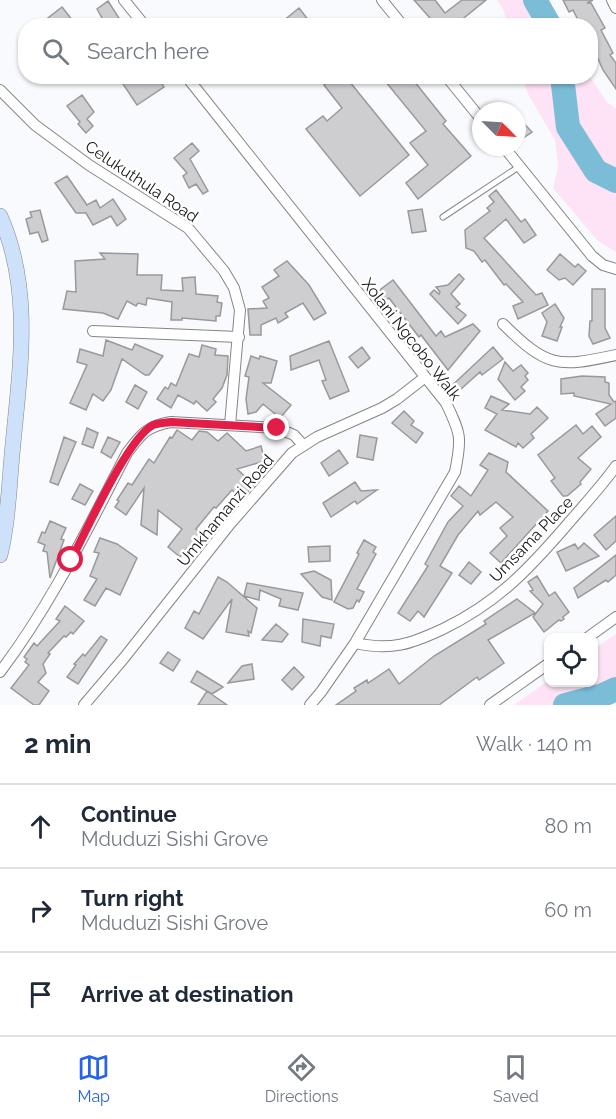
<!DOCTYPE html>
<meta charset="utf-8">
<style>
:root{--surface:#fff;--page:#f6f6f7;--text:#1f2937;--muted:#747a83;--line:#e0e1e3;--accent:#2563eb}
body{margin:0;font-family:Raleway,sans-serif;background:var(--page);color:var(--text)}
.controls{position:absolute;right:18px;bottom:18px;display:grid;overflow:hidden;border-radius:12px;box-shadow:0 2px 4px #0004}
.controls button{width:54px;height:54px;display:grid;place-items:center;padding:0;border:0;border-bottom:2px solid var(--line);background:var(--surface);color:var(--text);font:30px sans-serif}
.compass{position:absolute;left:472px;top:102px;width:54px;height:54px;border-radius:50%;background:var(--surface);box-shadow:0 2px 4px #0004;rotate:114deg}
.stop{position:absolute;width:18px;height:18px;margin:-14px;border:4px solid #e11d48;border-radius:50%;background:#fff}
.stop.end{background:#e11d48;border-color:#fff;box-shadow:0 2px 6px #0008}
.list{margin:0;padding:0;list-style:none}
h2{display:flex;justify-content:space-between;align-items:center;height:78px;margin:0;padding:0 24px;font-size:26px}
h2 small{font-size:20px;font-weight:400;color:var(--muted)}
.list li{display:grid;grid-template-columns:39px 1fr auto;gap:18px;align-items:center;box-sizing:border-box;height:84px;padding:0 24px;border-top:2px solid var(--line)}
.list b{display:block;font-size:22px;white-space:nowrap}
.list p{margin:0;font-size:20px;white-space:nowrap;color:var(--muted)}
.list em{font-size:20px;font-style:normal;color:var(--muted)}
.icon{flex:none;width:33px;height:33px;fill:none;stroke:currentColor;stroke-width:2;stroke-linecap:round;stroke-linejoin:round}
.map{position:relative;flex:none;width:616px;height:705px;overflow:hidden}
.search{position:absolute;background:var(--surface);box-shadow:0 2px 4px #0004;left:18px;right:18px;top:18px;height:66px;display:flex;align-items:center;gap:15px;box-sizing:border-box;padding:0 21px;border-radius:24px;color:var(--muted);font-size:22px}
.sheet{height:330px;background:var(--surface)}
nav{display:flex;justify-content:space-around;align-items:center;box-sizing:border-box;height:84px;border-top:2px solid var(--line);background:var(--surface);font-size:16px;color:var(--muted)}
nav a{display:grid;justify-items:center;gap:3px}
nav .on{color:var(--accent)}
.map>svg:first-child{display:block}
</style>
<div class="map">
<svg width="616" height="705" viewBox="0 0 616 705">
<rect width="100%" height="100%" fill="#f9fafd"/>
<path fill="#fde3f5" d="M497,0H549L562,25H508L503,9Z
M523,77H590L607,102L616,109V252L598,241L553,188L558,167L555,140L528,94Z
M616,634V677L577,705H514L548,681V682H594V649Z"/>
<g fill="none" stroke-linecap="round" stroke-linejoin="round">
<path stroke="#7bbcd6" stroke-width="24" d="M535,0L550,26
M562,76L568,127L596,171L616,181
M565,705L603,695L616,689"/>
</g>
<path fill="#cecdd0" stroke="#9a989b" stroke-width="1.5" d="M414,0H435L445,13L462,0H486L454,26H437Z
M563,0H593L587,3H591L605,28L601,30L613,53L610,55L616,63V89L603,70L591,43V26H581L573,10L569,12Z
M108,1L124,26H90L102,18L97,9Z
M62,7L73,21L68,26H54L48,18Z
M299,8L313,26H277Z
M133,76H157L164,87L137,105L123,84Z
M326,76H345L409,155L360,196L306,129L323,116L327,121L342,108L324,85L329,81Z
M381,76H410L446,121L443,124L471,156L418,199L406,183L428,165L410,143L426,131Z
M82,95L94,112L87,119L93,126L86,133L78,124L80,122L67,106Z
M517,116L532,132L517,142Z
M192,143L199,151L190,159L208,191L203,194L196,184L189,188L183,176L187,173L174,158Z
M67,176L87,205L96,200L100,208L113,199L126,219L117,226L111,216L93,225L86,213H76L55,183Z
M496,190L521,222L525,219L536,235L524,243L506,219L484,238L536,295L542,293L548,305L518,319L513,306L523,302L506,284L504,285L485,260L482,262L474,251L466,248L465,230L490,211L487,208L494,202L489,196Z
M422,209L426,231L412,233L408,211Z
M40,210L48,240L42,242L38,232L30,234L26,219L32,217L30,212Z
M100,253L138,254L137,275H162L161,290L183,291L182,278L195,277L196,294L218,296L217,302L222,303L220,316H216V321L182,318V320H171L172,302L147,298L146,305L138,303L136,306L127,301L118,319L103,313L63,309L67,291L76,292L75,261L105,259Z
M560,254L575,267L578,264L586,271L573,285L565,278L559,280L547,270Z
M287,261L309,285L326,313L314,320L303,303L285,313L288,317L278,323L276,318L261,325V335H250L248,309L267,308L263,301L269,298L262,287L279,276L274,270Z
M459,274L464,279L451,294L460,304L456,307L466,315L458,324L430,294L434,290L439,294L440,292L436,287L448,285Z
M393,280L436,336L441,331L445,337L473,324L480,331L448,370L421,335L419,337L389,298L377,304L374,300L381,289Z
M592,289H605V328L610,338L593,344L589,336L590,321H592Z
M555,304L564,318L560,327H562L557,341L542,336L547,322L542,313Z
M106,340L132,350L135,344L163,356L149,375H145L122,359L111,390L103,401L93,394L86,410L70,403L87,365L77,362L80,349L103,356Z
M329,341L349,391L330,399L322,381L326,380L319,360L291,370L290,356Z
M202,345L216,349L215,355L228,356L227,375L222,388L213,399L216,402L207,411L196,401L194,404L178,395L171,408L157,399L165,387L168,389L171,383L176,386L189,354L199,357Z
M362,347L370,358L358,368L349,357Z
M493,347L503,359L482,375L480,372L451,398L446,391Z
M251,356L259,359L260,356L277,361L271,383H263L291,405L280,418L263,404L256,412L248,414L246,399L249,377L245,376Z
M505,362L513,371L521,365L528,373L525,376L528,380L521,387L525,391L515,400L498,379Z
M582,376L605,377V382L609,383V395L614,402L616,401V418L605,426L596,414L611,404L574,396V393L561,394V379Z
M135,385L147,392L138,409L126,402Z
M491,396L509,404L502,410L530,414L537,407L548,418L531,434L534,438L523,448L518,443L516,447L485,430L497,414L485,408Z
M404,411L414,421L411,425L423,433L416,443L392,423Z
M576,425L583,434L592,426L601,437L578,458L591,469L580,482L581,484L567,496H563L551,481L555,478L538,455Z
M87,428L98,433L93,448L82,444Z
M177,430L192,440L199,431L207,432L218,441L227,433L246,451L261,446L265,461L237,469L254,485L241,499L232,490L216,508L214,507L196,529L204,536L192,552L187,548L180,557L168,547L182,529L158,510L157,535L141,525L144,488L126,515L115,507L119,501L117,500L128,483L132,485L149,459L154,463L170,437L172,438Z
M360,435L377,438L373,460L357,457Z
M64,437L76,442L58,485L50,482Z
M108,437L120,442L111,458L101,452Z
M339,450L348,463L329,476L321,463Z
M489,453L508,462L506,472L548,511L501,563L490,553L507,536L500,528L513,517L496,502L480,515L478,511L458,535L440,566L452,573L424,617L418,611L410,621L398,613L428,566L425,564L448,522L463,506L451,496L459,486L471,496L488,470L480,465Z
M355,482L361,491L377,490L357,504L355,501L331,517L323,503Z
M80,484L93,491L85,505L72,499Z
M616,516V541L606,550L594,535Z
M50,521L66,528L61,539L64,540L50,578L47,552L43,551L45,545L38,542L42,532L45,533Z
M100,538L117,544L137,558L120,595L106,588L95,606L84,600L97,579L90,576L99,553L94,552Z
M364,540L376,547L373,552L376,554L357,589L364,592L359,602L357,600L353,608L348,609L334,602L359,554L357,553Z
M584,543L599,556L566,571L557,552L575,544L578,549Z
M330,546V561L309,562L308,547Z
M616,555V575L608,582L606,580L578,598L574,588Z
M469,562L481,572L471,584L459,575Z
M314,571L331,580L332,600L322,597L301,574Z
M537,576L549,596L555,592L569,612L563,617L564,619L561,621L559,620L544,632L533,617L543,604L530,591L533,590L528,582Z
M218,577L227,582L257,608L251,633L248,631L249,636L226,632L232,599L203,639L185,628L194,611L199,614Z
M247,583L303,593L298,610L279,606L281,599L260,590L259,600L244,596Z
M517,599L535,613L488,640L504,663L479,680L477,677L439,705H336L356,691L354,688L367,680L368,683L389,669L399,684L434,656L486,624L484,621Z
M65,606L84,621L73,634L71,632L66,637L64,636L48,653L50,654L43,664L46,673L38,682L49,691L39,705H34L11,688L29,665L25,662L27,659L24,657L34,643L37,646L60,621L56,619Z
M303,619L334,624L331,638L321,636L320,646L302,642Z
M276,624L288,634L282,642L262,640Z
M101,636L107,640L78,684L67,677L76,665L74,664L83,654L85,656Z
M168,652L180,660L173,671L160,663Z
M252,664L254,679L228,683L242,666Z
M294,667L304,677L292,690L282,680Z
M197,671L223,687L212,694L191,682Z
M207,691L227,705H198Z"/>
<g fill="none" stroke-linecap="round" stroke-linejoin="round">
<g stroke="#858588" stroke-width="7">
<path id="lane" d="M443,217L520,166"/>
</g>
<g stroke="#858588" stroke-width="12">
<path id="street" d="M124,0L145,26
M382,0L403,26
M612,0L616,8
M186,76L446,403C461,434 462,438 455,472L355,643L321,692L310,705
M446,76L481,119
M0,90L35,125L89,165L188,228L224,271L234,288L240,310L230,425
M504,147L592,256L603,265L616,269
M503,324C547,367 556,368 616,355
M93,331L239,337
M587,638L616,617
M355,643C391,651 411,644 443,629C497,603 528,570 566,526C583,506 601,487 616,466
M0,672C51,605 88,528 127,453C141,434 147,426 171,422L277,428L294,435L303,445
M84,705L124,658L230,524L292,453L317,437L382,408L397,399L424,378
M490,705L548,664"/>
</g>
<g stroke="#858588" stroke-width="16">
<path id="secondary" d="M0,216C34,292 19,374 12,455C9,488 8,522 0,555"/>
</g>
<use href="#lane" stroke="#fff" stroke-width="5"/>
<use href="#street" stroke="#fff" stroke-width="10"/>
<use href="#secondary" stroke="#cde2fa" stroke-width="15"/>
</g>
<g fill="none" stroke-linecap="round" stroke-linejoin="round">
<path stroke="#e11d48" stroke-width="8" d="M71,560C87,530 127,439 153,425C158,423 166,423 171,422L277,428"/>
</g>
<g text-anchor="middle" stroke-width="5" stroke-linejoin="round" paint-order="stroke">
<g font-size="16" fill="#151516" stroke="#fff">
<text transform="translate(142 181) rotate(34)" y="6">Celukuthula Road</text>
<text transform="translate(412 339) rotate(52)" y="6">Xolani Ngcobo Walk</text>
<text transform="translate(225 510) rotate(-50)" y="6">Umkhamanzi Road</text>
<text transform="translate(531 539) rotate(-46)" y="6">Umsama Place</text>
</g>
</g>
</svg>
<div class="controls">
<button><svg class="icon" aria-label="locate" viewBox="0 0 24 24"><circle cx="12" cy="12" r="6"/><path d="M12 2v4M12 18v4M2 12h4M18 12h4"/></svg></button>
</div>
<svg class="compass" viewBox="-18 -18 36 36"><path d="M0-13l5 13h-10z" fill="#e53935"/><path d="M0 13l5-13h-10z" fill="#747a83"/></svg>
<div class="stop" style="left:71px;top:560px"></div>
<div class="stop end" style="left:277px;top:428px"></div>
<div class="search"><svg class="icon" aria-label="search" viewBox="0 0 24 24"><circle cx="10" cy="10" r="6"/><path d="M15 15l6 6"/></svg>Search here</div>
</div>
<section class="sheet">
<h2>2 min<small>Walk · 140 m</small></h2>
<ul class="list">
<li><svg class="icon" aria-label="ahead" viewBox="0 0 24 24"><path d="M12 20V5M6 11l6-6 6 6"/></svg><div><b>Continue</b><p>Mduduzi Sishi Grove</p></div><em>80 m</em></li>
<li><svg class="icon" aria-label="right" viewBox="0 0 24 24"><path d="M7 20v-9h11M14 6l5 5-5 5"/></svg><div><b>Turn right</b><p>Mduduzi Sishi Grove</p></div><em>60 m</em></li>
<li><svg class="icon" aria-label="arrive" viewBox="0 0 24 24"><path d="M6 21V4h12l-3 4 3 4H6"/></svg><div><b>Arrive at destination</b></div></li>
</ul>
</section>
<nav>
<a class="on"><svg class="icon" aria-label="map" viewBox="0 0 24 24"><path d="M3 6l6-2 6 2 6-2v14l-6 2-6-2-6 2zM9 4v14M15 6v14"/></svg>Map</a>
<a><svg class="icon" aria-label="directions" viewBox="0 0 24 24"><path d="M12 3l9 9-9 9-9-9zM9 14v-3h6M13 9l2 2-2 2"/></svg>Directions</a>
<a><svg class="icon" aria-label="saved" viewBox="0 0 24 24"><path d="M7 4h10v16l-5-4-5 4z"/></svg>Saved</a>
</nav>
